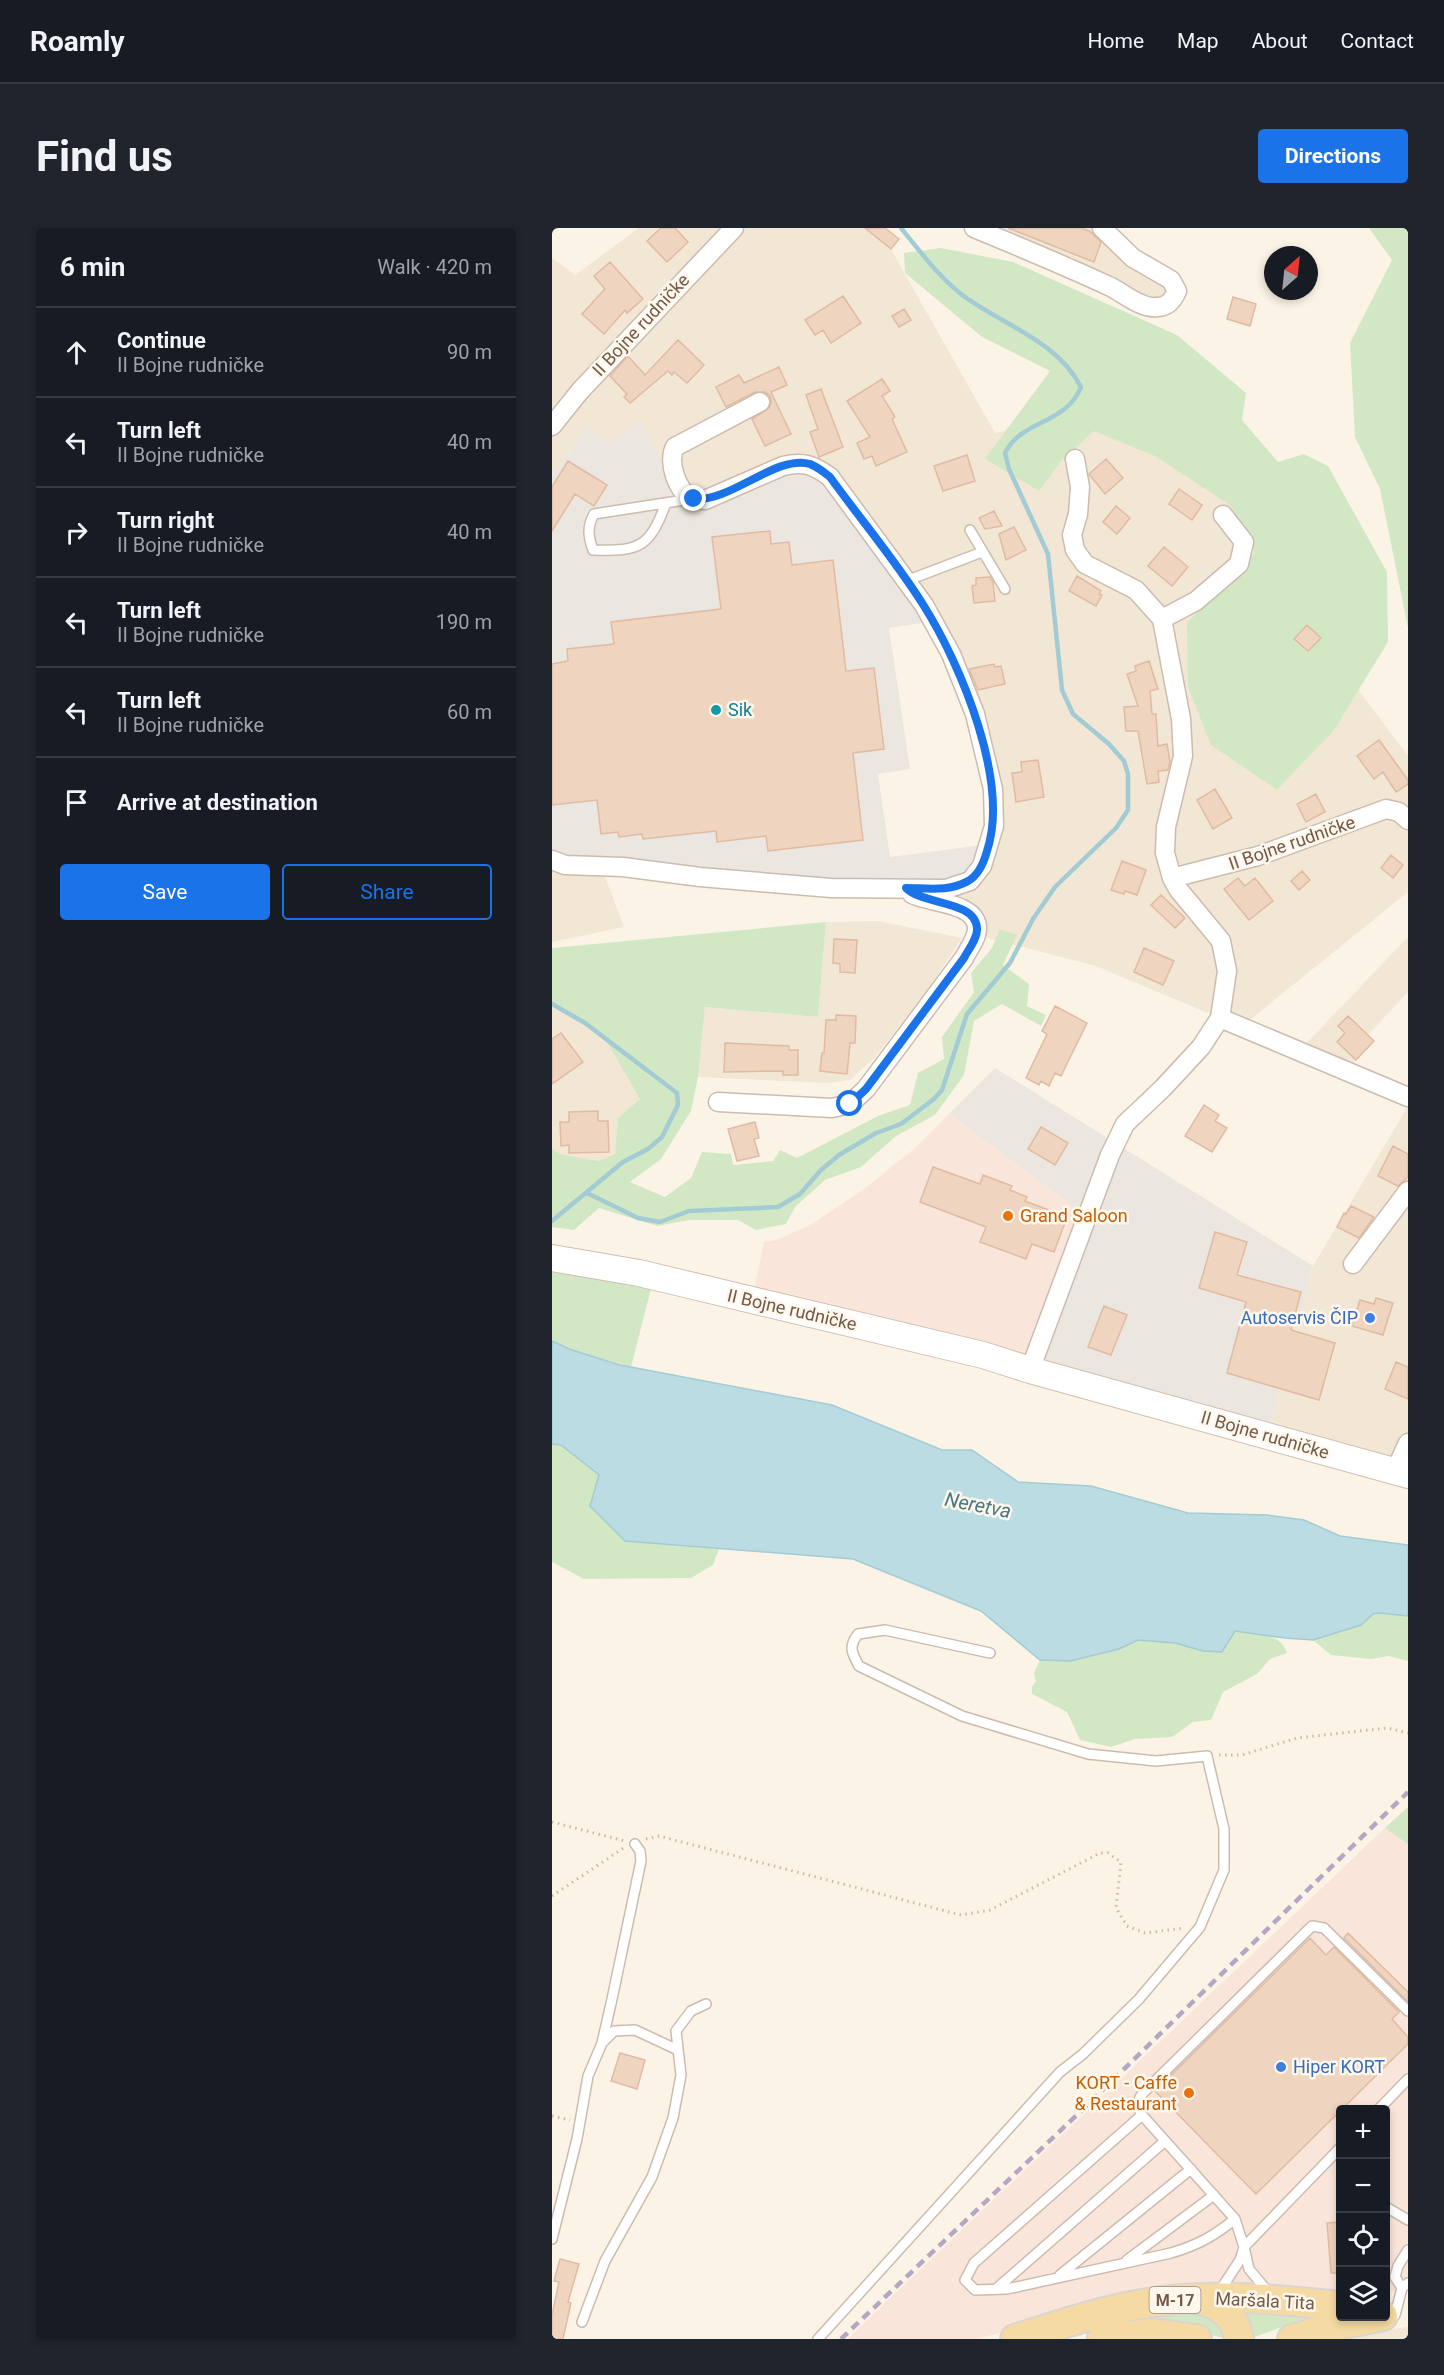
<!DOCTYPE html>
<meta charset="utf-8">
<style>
:root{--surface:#171b24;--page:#20242c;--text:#f1f3f6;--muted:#9ea1a6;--line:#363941;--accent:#1a73e8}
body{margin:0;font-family:Roboto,sans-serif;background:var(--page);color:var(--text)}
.controls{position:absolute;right:18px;bottom:18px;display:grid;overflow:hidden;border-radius:6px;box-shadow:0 3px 9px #0003}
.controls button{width:54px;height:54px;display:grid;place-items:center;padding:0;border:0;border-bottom:2px solid var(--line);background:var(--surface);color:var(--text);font:30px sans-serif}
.compass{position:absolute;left:712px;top:18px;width:54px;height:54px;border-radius:50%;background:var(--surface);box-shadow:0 3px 9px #0003;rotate:27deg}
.stop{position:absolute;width:18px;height:18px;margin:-14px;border:4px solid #1a73e8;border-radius:50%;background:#fff}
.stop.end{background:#1a73e8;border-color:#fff;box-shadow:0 2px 6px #0008}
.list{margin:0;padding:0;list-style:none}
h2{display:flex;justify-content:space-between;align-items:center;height:78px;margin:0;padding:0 24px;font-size:26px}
h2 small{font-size:20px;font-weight:400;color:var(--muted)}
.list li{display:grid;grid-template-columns:39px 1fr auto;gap:18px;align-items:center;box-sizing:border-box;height:90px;padding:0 24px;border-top:2px solid var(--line)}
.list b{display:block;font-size:22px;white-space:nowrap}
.list p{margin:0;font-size:20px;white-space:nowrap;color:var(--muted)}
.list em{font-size:20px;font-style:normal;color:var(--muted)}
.actions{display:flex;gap:12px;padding:18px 24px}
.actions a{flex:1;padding:14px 0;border:2px solid var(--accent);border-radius:6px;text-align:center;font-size:21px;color:var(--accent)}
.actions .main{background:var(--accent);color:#fff}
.icon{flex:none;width:33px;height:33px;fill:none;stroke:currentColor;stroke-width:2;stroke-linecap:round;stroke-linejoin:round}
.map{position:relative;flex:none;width:856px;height:2111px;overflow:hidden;border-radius:6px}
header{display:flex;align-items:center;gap:36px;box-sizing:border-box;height:84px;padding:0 30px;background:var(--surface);border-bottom:2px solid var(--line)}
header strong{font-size:28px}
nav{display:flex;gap:33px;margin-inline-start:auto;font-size:21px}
.intro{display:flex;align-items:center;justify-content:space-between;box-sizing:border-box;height:144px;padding:0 36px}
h1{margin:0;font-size:42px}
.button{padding:15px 27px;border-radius:6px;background:var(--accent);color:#fff;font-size:21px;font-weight:700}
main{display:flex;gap:36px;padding:0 36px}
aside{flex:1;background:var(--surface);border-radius:6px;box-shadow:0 3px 9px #0003}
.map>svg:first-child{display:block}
</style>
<header>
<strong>Roamly</strong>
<nav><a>Home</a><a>Map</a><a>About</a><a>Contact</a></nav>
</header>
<div class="intro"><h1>Find us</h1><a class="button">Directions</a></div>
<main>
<aside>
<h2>6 min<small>Walk · 420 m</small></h2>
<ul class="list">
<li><svg class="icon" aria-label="ahead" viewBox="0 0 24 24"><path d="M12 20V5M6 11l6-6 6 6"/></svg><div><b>Continue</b><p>II Bojne rudničke</p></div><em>90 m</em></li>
<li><svg class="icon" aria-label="left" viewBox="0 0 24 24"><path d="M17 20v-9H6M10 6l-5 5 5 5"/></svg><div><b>Turn left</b><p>II Bojne rudničke</p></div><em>40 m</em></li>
<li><svg class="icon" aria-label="right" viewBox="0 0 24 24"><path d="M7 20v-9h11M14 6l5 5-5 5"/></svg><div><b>Turn right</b><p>II Bojne rudničke</p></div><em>40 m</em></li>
<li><svg class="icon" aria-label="left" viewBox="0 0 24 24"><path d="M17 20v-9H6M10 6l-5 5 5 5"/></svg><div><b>Turn left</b><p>II Bojne rudničke</p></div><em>190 m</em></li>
<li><svg class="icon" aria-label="left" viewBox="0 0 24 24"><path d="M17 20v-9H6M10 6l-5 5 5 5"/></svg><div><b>Turn left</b><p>II Bojne rudničke</p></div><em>60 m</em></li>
<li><svg class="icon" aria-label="arrive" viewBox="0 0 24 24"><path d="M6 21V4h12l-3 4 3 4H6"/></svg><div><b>Arrive at destination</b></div></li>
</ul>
<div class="actions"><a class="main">Save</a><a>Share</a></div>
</aside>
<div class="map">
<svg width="856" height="2111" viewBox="0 0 856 2111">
<rect width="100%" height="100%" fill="#fbf4e6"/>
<path fill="#f2e6d5" d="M87,0H327L443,205L545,179L645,206L802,456L856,528V664L689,799L544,738L424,707L394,661L442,598L423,486L372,377L151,283L142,286L35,199L0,248V30L23,47Z
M422,0H550L619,52L613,78Z
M0,632L49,638L72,699L0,714Z
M326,693L410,710L377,760L323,829L298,852L275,855L146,849L153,779L266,789L274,694Z
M856,709V764L816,807L822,813L794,843L747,823Z
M0,776L33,795L125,865L0,993Z
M856,878V1247L715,1208L761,1038Z
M856,2099V2111H794L818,2104Z"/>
<path fill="#fae5db" d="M397,886L536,988L478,1142L200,1072L212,1014L224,1012L258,997L312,961L363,920Z
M833,1600L856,1616V2063H834V1882H788V2064L588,2070L424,2111H295Z"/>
<path fill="#ebe6e0" d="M87,195L142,286L151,283L153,272L258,236L377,394L337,400L358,541L326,546L338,629L438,616L430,638L394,661L0,632V248L35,199L56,215Z
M443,840L761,1038L715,1208L478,1142L535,988L397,886Z"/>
<path fill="#d2e8c5" d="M817,0H856V400L828,261L803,209L798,115L840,32Z
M389,20L461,34L625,107L694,165L690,192L726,234L752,226L776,238L835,344L836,414L782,502L725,562L659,517L636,459L635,395L703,325L678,277L603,228L542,203L510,232L487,263L433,231L498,143L430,109L353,45L352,25Z
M274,694L266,789L153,779L146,849L139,883L109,931L78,954L113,969L139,950L150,924L179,926L181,937L221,933L228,922L245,930L326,888L358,877L366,845L392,831L390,809L422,764L419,745L440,720L448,701L465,707L451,737L477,756L475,778L494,787L489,798L450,776L422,793L412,847L383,887L344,908L309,939L273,952L243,979L234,996L204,1002L186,992H137L105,998L47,980L22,1002L0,999V920L7,926L47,933L63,926L66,890L88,871L54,812L33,795L0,776V720Z
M0,1030L102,1049L79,1139L17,1121L0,1113Z
M0,1216L9,1217L48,1247L73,1313L167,1321L161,1337L139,1350L32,1351L0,1334Z
M828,1385L856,1388V1433L837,1428L819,1431L779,1427L761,1412L809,1397L821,1386Z
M683,1403C702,1405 729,1404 735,1425L718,1431L705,1446L671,1464L659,1492L641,1494L620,1509L583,1511L559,1519L528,1512L515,1484L480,1466V1459L484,1453L482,1445L488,1432L518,1433L567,1421L586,1412L623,1415L651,1423Z
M856,1579V1616L833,1600Z
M685,2076L758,2089L697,2111Z
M657,2081L675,2111L655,2106L560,2101L498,2111L588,2083Z"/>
<path fill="#bcdce3" stroke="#a3cbd4" stroke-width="1.5" d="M0,1113L17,1121L68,1137L280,1177L390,1222H420L466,1254L539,1258L636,1285L715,1287L752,1292L788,1308L856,1317V1388L828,1385L821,1386L809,1397L761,1412L733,1410L683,1403L670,1424L651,1423L623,1415L586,1412L567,1421L518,1433L488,1432L429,1383L301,1331L73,1313L38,1278L47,1247L9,1217L0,1216Z"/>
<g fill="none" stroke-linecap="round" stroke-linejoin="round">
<path stroke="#a3cbd4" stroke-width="4.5" d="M0,776L33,795L125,865L126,877L110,909L96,921L71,934L0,993
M35,965L86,990L108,994L137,983L226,979L248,966L269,942L287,927L324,905L349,896L382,871L390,862L415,786L458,735L481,691L503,659L564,600L576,582V546L572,533L557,516L521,486L510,462L496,326L457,241L453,225C470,191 514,197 529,159C505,112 448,96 409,66C385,47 368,23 349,0"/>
</g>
<path fill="#efd4bf" stroke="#e0bba1" stroke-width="1.5" d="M109,0H123L136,14L115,34L95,13Z
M313,0H333L347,11L339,21Z
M456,0H530L539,4L549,14L542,34Z
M58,34L91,71L75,85L73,82L52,106L30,86L53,61L42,48Z
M291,68L309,95L279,115L271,102L263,107L253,92Z
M681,69L704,76L698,98L675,91Z
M352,81L359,92L347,99L340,88Z
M126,112L152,137L135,155L122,144L120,147L116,143L78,175L72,169L75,166L58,148L76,128L93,147Z
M227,139L235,157L219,164L239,206L213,218L200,191L217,180L219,175L218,168L213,164H203L174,179L164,159L187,147L192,155Z
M330,151L338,163L330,168L343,189L340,191L355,224L324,238L320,228L312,231L305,215L318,209L295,173Z
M269,161L291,219L267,229L258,204L266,201L254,167Z
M415,227L423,253L391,263L382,238Z
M554,231L571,250L553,266L537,246Z
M16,233L55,257L42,278L23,266L0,303V259Z
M627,261L650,277L640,292L617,276Z
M564,278L578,290L565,306L551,294Z
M442,283L450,298L433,301L427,290Z
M462,299L474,322L454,332L447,306Z
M218,303L219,316L237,314L240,337L281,332L294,443L322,440L332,521L301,525L311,612L216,623L214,608L165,614L164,603L91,611L90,606L67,609L66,604L49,606L45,572L0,577V436L16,433L15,421L62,416L59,394L169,381L160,309Z
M612,319L636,339L620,358L596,338Z
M525,348L549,363L547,366L550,367L544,378L517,363Z
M438,349L441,354L443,373L422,375L420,358L424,357V350Z
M755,397L769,410L756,423L742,411Z
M597,433L606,461L598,463L600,486H604L606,518L615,516L618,534L616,542L606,543L607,554L595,556L586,503H574L572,479L586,478L575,446L584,443L583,438Z
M442,436L443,439L449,438L453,456L426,462L417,441Z
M827,512L856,552V556L844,564L831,544L822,551L805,528Z
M486,532L492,569L464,574L460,545L470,544L469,534Z
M663,561L680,590L661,601L645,572Z
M764,566L773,584L754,594L745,576Z
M839,627L851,637L841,650L829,640Z
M570,633L594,642L585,667L573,663L572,666L559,662Z
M750,643L758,652L747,662L739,653Z
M686,650L693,658L703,650L721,673L697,692L672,661Z
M609,667L633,690L623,700L599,677Z
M282,711L305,712L303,745L288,744V736L281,735Z
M592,720L622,733L611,757L582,744Z
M503,778L535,795L509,848L503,845L497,858L489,853L487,857L474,850L495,806L490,803Z
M284,787L304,788L303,815H298L295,846L268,843L270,825H272L274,792H284Z
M796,788L822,813L804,832L785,814L793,805L786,798Z
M9,805L31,834L0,856V811Z
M173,815L237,818V822H246V847H231V843L172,844Z
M652,877L667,887L663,893L675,900L660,924L633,908Z
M46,883V893H56L57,924L17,925V917L9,918L8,894H17V884Z
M203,894L207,910L202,911L207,928L185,933L176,901Z
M489,899L516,915L503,937L476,921Z
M841,918L856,926V949L846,958L826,948Z
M381,939L428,956L431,947L460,958L458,962L475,969L473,973L515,989L502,1024L480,1016L474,1031L428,1014L434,999L368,974Z
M799,978L822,989L807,1010L785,999L792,985L794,986Z
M663,1004L695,1014L685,1047L749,1064L739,1102L783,1115L767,1172L675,1145L694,1074L647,1060Z
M824,1070L841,1075L831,1107L800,1098L808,1072L822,1076Z
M552,1078L575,1087L559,1127L536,1119Z
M844,1134L856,1139V1171L833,1161Z
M796,1705L856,1764V1774L792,1710Z
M758,1710L774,1727L782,1719L847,1784L840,1791L856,1809V1816L704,1966L603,1863Z
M68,1825L93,1832L85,1861L59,1853Z
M789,1994V2045H779L775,1995Z
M8,2031L27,2036L16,2074L19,2075L11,2111H0V2087L7,2054L2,2053Z"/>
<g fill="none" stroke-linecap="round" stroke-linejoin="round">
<g stroke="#ccbcad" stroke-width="12">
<path id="lane" d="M114,275C98,318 89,324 41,322C36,308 35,299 42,286L139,271
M418,302L453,361
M354,353L430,324
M50,1815L62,1803L83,1802L126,1822
M826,1882L856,1851
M590,1887L422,2035L413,2052L423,2062L455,2061L619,2025C646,2017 662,2008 683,1991
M834,1979L856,1992
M0,2011L25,1911L36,1848L50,1815L60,1771L89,1633L88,1623L83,1616
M692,2019L683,1991L590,1887C585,1879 585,1874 590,1866L760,1698L772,1700L856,1783
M692,2019L788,1920
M575,2032L662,1967
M508,2047L639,1941
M850,2060L843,2049L846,2038L856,2022
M444,2061L613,1913
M667,2064L688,2032L692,2019L697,2041L717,2065
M843,2087L850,2060L856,2055
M30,2094L53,2033L100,1949L121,1890L129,1847L124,1803L139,1783L154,1776
M266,2111L508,1844L531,1826L587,1771L648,1699L672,1642V1601L655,1528L604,1533L536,1526L410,1488L307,1438C300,1425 296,1419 306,1406L333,1402L438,1425"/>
</g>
<g stroke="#ccbcad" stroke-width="21">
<path id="street" d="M422,0C468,19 514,38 559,59C572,66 590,81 605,79C616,79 621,72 625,63L619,52L581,30L550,0
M0,198L28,163L182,0
M610,391L644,373L687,336L692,314L671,287
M0,632L13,637L71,639L148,649L279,660L394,661L418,653L430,638L442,598L441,561L423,486L399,426L372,377L278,249C262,237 251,233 231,238L153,272C149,271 146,272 142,271C125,265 115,234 123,219L208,174
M620,650L706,628L834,581L847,584L856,592
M668,790L856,869
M166,874L280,880L298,876L314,861L412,730C416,722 426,709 425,699C423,674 377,675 360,666
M801,1036L856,963
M478,1142L558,927L573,896L611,860L649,819L668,790L675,743L669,713L626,661L620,650L613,625L614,599L631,528L629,491L610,391L584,362L533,336L523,322L520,307L526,286L528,259L523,231
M843,1243L856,1215"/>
</g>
<g stroke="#d1bead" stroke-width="28">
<path id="secondary" d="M0,1030L87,1045L431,1127L478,1142L856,1247"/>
</g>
<g stroke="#dbd4d0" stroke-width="32">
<path id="primary" d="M647,2071C669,2078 683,2087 687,2111
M463,2111C513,2095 566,2077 619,2072C675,2066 732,2072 788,2078
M550,2111L601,2105L645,2111
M740,2111L792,2096L831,2088"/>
</g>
<path stroke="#d3b7a3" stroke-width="3" stroke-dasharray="1.5 4.5" stroke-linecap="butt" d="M667,1527H690L745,1510L835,1500L856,1505
M0,1594L73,1613
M94,1611L107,1608L409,1687L438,1682L548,1625H556L569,1634L564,1680L575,1698L593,1705L632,1700
M0,1668L73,1619
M0,1888L18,1892"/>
<use href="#lane" stroke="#fff" stroke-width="9"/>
<use href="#street" stroke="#fff" stroke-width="18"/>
<use href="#secondary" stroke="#fff" stroke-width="26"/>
<use href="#primary" stroke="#f5daa3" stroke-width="28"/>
<path stroke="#b7a5c4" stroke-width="4.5" stroke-dasharray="9 6" stroke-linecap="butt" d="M289,2111L528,1884L856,1564"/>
</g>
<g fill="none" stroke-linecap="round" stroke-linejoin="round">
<path stroke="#1a73e8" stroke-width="8" d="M142,271C179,274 225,226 258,236C265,239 272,244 278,249C309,292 344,333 372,378C409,437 458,554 435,623C432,634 427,647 416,653C397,664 375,660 354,660C370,677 423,672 425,700C426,710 416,722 412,730L314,861L298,876"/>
</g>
<circle fill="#0f9aa8" stroke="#fef8ec" stroke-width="2" cx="164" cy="482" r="6"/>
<g fill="#e8710a" stroke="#fef8ec" stroke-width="2">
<circle cx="456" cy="988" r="6"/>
<circle cx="637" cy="1865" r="6"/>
</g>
<g fill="#3f7fe0" stroke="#fef8ec" stroke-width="2">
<circle cx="818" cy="1090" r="6"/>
<circle cx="729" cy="1839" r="6"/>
</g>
<g text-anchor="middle" stroke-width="5" stroke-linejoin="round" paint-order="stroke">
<rect fill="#fef8ec" stroke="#9d8a7c" stroke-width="1.5" x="597.5" y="2059" width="51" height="26" rx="4.5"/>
<g font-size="16" font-weight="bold" fill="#735b4c">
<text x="623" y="2078">M-17</text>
</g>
<g font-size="18" fill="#735b4c" stroke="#fef8ec">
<text transform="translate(89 97) rotate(-47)" y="6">II Bojne rudničke</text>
<text transform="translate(740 615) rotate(-19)" y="6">II Bojne rudničke</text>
<text transform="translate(240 1082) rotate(13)" y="6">II Bojne rudničke</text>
<text transform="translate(713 1207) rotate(16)" y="6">II Bojne rudničke</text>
<text transform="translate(713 2073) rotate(3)" y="6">Maršala Tita</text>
</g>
<g font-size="18" fill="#0d838f" stroke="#fef8ec" text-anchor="start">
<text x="176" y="488">Sik</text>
</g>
<g font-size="18" fill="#c56008" stroke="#fef8ec" text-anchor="start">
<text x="468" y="994">Grand Saloon</text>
<text x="625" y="1861" text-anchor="end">KORT - Caffe<tspan x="625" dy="21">&amp; Restaurant</tspan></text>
</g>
<g font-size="18" fill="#366cbe" stroke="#fef8ec" text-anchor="end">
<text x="806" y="1096">Autoservis ČIP</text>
<text x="741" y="1845" text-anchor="start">Hiper KORT</text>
</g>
<g font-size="20" font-style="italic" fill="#477885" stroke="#fef8ec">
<text transform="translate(426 1277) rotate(11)" y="7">Neretva</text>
</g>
</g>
</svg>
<div class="controls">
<button>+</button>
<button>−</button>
<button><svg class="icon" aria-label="locate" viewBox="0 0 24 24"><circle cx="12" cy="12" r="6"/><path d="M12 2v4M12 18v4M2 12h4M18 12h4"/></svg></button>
<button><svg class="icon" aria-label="layers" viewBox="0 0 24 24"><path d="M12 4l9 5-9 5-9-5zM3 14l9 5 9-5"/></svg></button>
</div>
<svg class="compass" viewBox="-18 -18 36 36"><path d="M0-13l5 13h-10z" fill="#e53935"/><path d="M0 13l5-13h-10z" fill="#9ea1a6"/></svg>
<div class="stop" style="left:298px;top:876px"></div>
<div class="stop end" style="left:142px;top:271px"></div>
</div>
</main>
